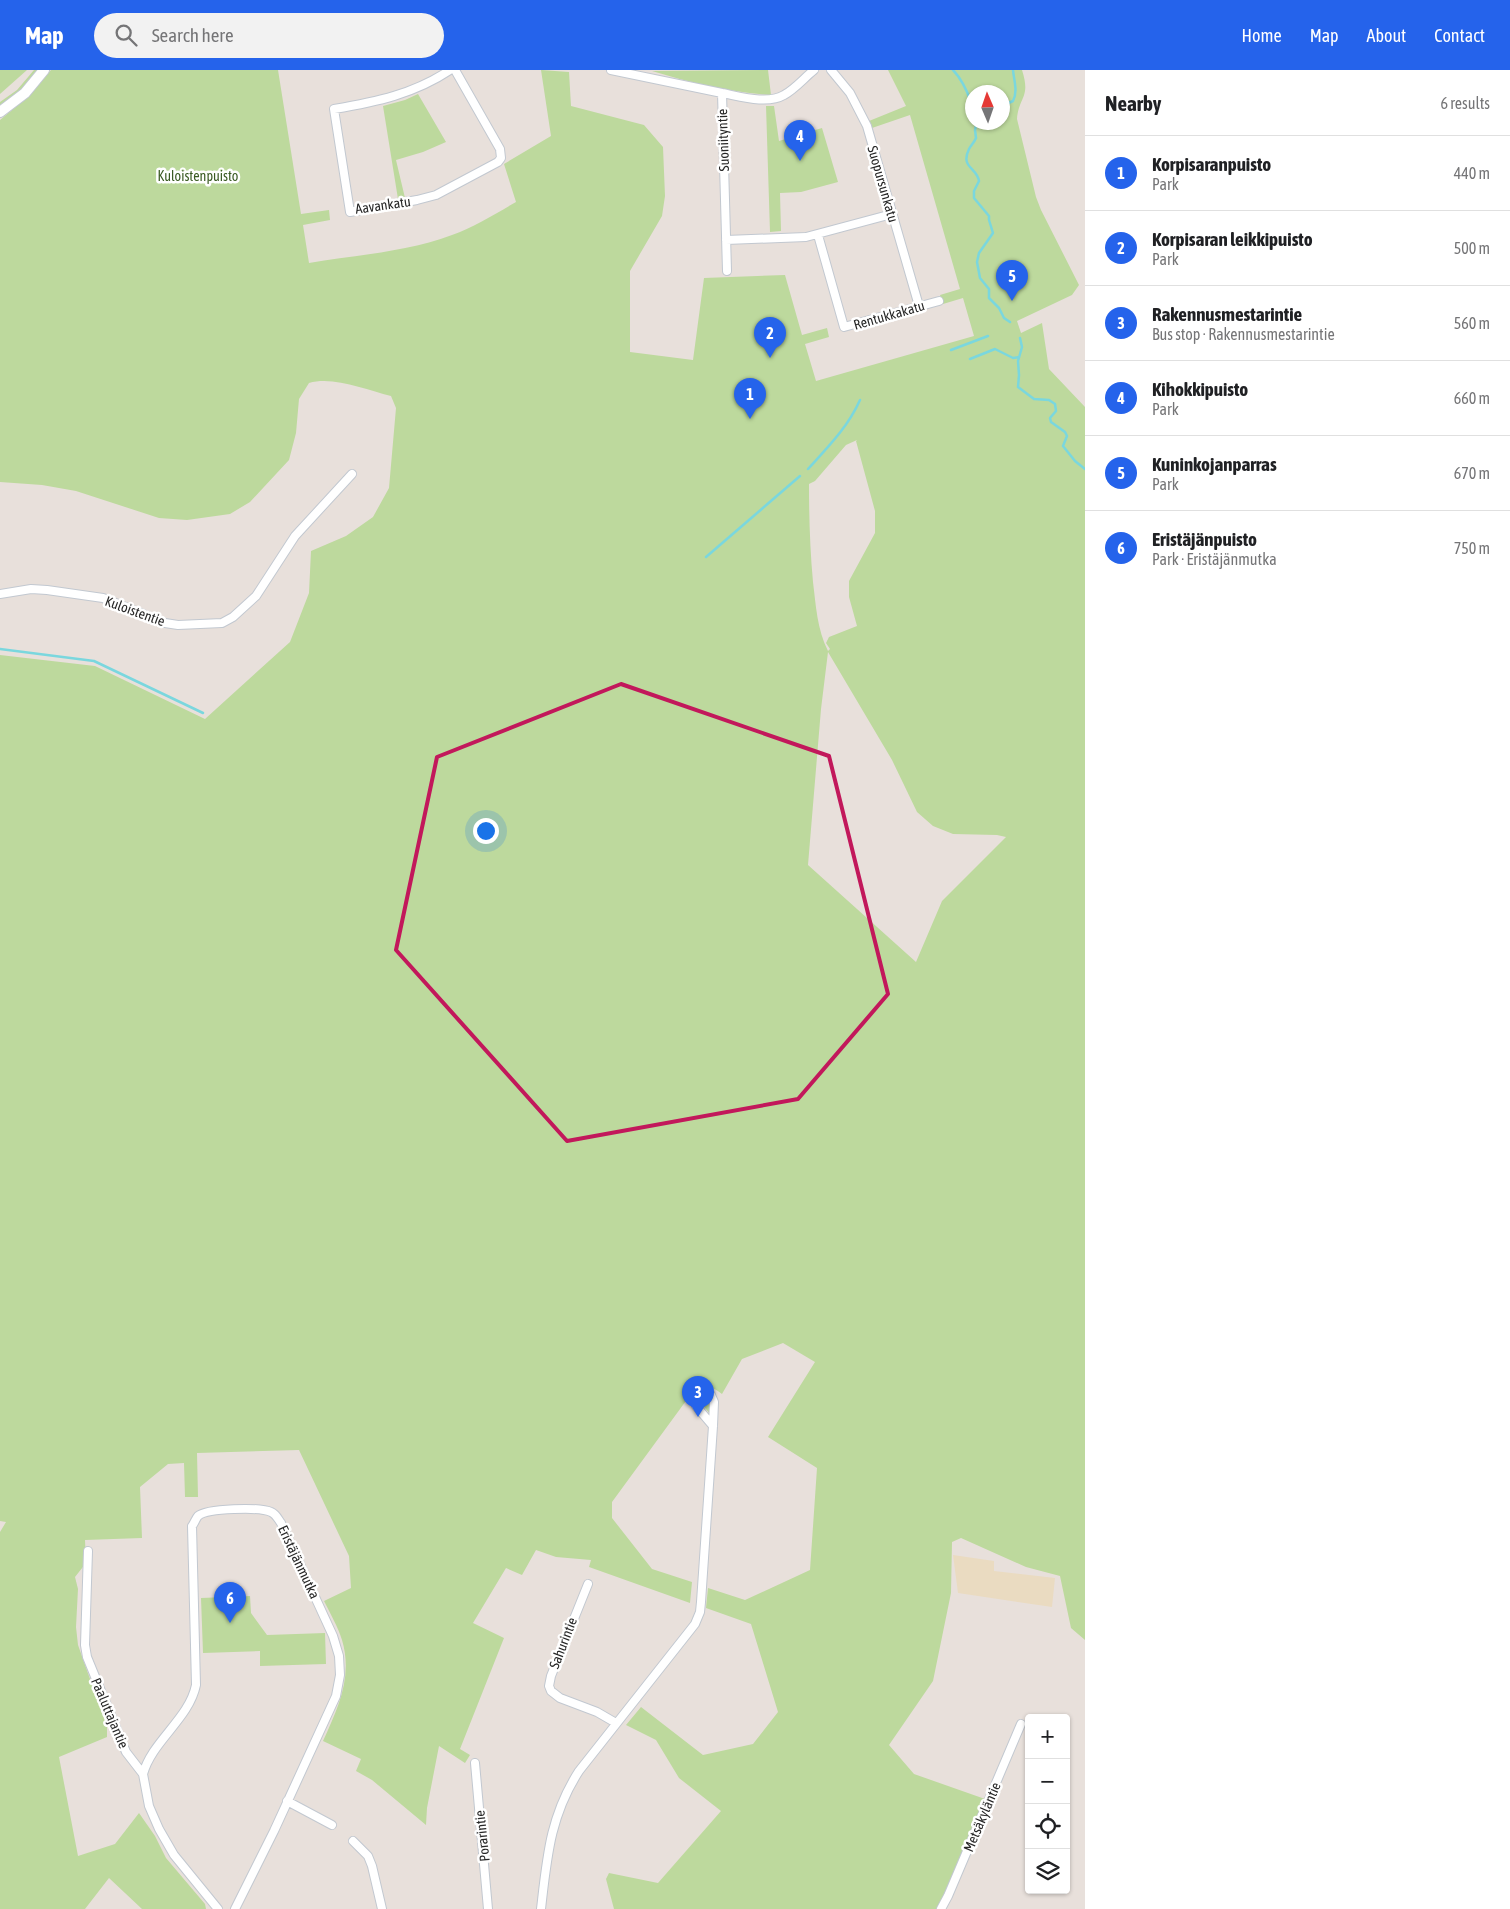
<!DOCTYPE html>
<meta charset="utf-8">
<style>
:root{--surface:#fff;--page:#f2f2f2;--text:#202124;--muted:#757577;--line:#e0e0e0;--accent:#2563eb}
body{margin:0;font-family:"Asap Condensed",sans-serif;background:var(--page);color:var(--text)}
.controls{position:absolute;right:15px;bottom:15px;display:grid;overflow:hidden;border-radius:5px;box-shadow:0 1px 4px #0004}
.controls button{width:45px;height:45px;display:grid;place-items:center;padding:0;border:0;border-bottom:1px solid var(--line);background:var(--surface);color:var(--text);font:25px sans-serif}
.compass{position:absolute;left:965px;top:15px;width:45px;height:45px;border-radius:50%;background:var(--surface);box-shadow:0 1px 4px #0004;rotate:358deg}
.you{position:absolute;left:485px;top:760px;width:18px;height:18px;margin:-12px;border:4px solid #fff;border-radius:50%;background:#1a73e8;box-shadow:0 0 0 8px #1a73e833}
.badge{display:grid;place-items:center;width:32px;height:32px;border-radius:50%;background:var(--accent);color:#fff;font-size:16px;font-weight:700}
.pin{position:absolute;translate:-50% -41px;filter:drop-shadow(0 1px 2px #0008)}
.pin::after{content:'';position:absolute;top:26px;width:18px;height:15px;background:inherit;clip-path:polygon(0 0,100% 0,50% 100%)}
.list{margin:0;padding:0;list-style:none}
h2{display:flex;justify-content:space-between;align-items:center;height:65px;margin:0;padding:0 20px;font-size:21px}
h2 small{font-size:16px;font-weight:400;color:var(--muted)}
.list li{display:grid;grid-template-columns:32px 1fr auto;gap:15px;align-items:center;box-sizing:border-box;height:75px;padding:0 20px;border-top:1px solid var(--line)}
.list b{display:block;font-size:19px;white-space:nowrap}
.list p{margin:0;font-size:16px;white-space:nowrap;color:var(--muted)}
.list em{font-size:16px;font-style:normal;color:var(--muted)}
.icon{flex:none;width:28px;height:28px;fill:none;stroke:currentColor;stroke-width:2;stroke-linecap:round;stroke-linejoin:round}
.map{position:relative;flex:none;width:1085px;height:1839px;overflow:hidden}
header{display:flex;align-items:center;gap:30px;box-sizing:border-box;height:70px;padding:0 25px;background:var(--accent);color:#fff}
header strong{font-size:24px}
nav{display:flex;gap:28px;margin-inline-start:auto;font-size:18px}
.search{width:350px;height:45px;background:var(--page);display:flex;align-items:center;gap:12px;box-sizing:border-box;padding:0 18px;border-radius:28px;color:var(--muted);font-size:19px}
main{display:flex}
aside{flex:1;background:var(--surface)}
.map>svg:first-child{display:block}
</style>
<header>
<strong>Map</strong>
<div class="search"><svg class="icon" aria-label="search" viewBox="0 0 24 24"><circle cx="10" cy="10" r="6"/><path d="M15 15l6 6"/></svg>Search here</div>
<nav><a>Home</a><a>Map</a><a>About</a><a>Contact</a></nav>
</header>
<main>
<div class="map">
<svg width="1085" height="1839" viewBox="0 0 1085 1839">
<rect width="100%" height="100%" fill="#e8e0db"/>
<path fill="#bdd99d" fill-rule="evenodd" d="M0,0H27L0,24Z
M34,0H37L19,22L0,36V32L17,20Z
M51,0H278L301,144L329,140L330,150L303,155L309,193C356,185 407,182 452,165C474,157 495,144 516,132L504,94L551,66L541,0L569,2L571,36L644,55L663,77L665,126L662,146L630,201V282L693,290L704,208L785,205L802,265L827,258L829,267L805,274L816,311L974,266L963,228L943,234L940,225L960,219L910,45L872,58L869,51L906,36L888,0H1022C1031,28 1019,26 1017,49L1036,127L1041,140L1079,215L1072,225L1017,251L1021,263L1042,253L1049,299L1085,337V1570L1071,1558L1060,1506L1026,1497L961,1468L952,1472L951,1523L933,1611L889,1675L914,1704L985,1729L946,1822L937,1839H614L606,1809L609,1803L658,1813L721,1741L679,1708L656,1670L626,1655L641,1637L703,1685L753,1674L778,1642L751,1554L706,1538L708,1518L745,1530L810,1500L817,1398L768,1367L815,1292L783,1273L742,1289L722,1324C709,1314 704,1314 691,1324L612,1432V1448L652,1499L692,1512L690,1533L589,1497L591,1490L556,1487L536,1480L522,1505L506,1498L473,1553L504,1568L460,1679L470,1685L465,1693L439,1676L427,1738L426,1755L372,1710L356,1701L361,1689L323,1671C338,1638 353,1607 342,1570C338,1557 330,1543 324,1531L351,1518L349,1486L299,1380L197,1383L198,1427H185L184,1393L168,1394L140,1417L142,1468L85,1470L86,1493L75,1507L78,1519L76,1557L78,1575L107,1657V1667L59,1687L78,1786L115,1774L139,1743L155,1766L166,1788L205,1834L206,1839H142L109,1808L85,1839H0V1462L6,1452L0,1451V585L95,596L205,649L290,572L309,523L311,481L346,466L373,447L389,418L396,338L391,326C366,320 334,306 309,313L299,329L296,363L289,390L250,432L230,444L187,450L159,448L76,421L42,415L0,412V50L30,25ZM972,22H1002V52H972ZM857,370L856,371L875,441V463L849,511V527L857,556L829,567L826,573L830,579L828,581C817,559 816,536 813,512C810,479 809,447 809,414L815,411L846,375ZM828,582L892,690L917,742L933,756L953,764L997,765L1006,767L942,831L916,892L808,795L821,639Z
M768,0L771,25C730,22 691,13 652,1Z
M418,24L446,72L423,82L396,90L405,128L398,129L383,36L405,30Z
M774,36L779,71L822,58L838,112L801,122L780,123L781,161L770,162L766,36Z
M705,1327L708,1328L711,1332L710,1344L701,1333V1329Z
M250,1526L251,1543L267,1565L325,1563L326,1594L260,1596V1581L203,1583L201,1528Z"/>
<path fill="#eadbc1" d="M953,1485L994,1491V1501L1055,1508L1052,1537L958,1523Z"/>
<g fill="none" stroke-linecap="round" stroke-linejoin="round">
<path stroke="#7ad7de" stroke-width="2.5" d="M953,0C960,7 967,20 970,30C971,36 968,40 972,46
M1002,36L1013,31C1018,21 1014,11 1013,0
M977,52L975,60L976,68C974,73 971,75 969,79C960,98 977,97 979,111L974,121V128L989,146V150L993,163L979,183L977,192L980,208L989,219V228L999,238L1004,248L1010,252
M1020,268L1022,277L1018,291L1019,305L1018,317L1034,329L1049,330L1055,334L1056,341L1050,348L1051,352L1065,362L1067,366L1063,376L1075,391L1085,399
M951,280L988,266
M970,289L995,279L1013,288L1019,287
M808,399C828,377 848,357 860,330
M706,487L800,406
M0,579L94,591L203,643"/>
<g stroke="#c2c8d0" stroke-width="10">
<path id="minor" d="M450,0C414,24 376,32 334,39L350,142L417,130L436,125L498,92L501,88L500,79L455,0
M611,0L722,23L727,201
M831,0L850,23L867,56L919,236
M722,23C739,26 767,35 784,25C795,19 804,8 814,0
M818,165L844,257L939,231
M726,170L806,167L892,144
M0,524L31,519L47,520L103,528L165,553L178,555L222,553L233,547L256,526L295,466L352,404
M88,1481L85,1575L87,1587L126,1682L143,1704L149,1736L159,1759L174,1785L218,1839
M588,1514L551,1606L549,1616L551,1621L560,1628L597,1642L616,1653
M475,1693L488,1839
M143,1704C152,1671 189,1649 196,1615L192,1456C194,1454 196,1448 198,1446C207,1438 260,1437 271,1442C276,1444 278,1449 281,1453L333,1566L339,1586L340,1605L336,1626L274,1761L235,1839
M287,1731L332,1755
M353,1771L368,1786L372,1796L382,1839
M541,1839C547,1787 550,1746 579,1701L695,1554L700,1542L701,1532L713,1356L714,1332L711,1325L702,1322L697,1326L696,1336L713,1356
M941,1839L948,1826L1021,1654"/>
</g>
<g stroke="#c2c8d0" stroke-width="12">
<path id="tertiary" d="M0,42L25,23L44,0"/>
</g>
<use href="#minor" stroke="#fff" stroke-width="8"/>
<use href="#tertiary" stroke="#fff" stroke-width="10"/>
</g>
<path fill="none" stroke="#c2185b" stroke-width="4" stroke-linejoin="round" d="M621,614L829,686L888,924L798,1029L567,1071L396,880L437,687Z"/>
<g text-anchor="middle" stroke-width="5" stroke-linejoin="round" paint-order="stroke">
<g font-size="14" fill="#272727" stroke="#fff">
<text transform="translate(723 70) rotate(-92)" y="5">Suoniityntie</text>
<text transform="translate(883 114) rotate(74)" y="5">Suopursunkatu</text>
<text transform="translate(383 135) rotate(-8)" y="5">Aavankatu</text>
<text transform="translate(889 245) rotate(-16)" y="5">Rentukkakatu</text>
<text transform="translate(135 541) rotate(20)" y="5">Kuloistentie</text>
<text transform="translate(299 1492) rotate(65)" y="5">Eristäjänmutka</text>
<text transform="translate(563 1573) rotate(-69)" y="5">Sahurintie</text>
<text transform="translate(110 1643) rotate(67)" y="5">Paaluttajantie</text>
<text transform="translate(982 1747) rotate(-67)" y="5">Metsäkyläntie</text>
<text transform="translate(482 1766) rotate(-96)" y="5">Porarintie</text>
</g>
<g font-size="14" fill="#395a22" stroke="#fff">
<text x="198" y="111">Kuloistenpuisto</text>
</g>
</g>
</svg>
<div class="controls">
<button>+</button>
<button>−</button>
<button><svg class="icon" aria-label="locate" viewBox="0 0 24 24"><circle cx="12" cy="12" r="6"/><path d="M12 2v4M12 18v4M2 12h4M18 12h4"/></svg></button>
<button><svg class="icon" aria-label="layers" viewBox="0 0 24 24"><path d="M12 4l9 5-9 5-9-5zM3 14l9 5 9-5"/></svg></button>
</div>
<svg class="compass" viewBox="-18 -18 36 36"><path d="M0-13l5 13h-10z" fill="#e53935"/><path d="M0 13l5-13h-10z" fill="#757577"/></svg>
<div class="you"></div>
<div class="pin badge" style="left:750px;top:349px">1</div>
<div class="pin badge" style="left:770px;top:288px">2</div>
<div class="pin badge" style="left:698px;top:1347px">3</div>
<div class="pin badge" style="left:800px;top:91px">4</div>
<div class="pin badge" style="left:1012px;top:231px">5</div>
<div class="pin badge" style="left:230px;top:1553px">6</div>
</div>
<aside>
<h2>Nearby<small>6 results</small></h2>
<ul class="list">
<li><span class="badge">1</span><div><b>Korpisaranpuisto</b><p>Park</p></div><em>440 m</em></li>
<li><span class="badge">2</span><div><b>Korpisaran leikkipuisto</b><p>Park</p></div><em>500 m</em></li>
<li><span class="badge">3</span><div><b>Rakennusmestarintie</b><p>Bus stop · Rakennusmestarintie</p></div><em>560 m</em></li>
<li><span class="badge">4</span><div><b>Kihokkipuisto</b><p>Park</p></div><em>660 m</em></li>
<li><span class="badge">5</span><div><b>Kuninkojanparras</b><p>Park</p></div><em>670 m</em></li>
<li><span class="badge">6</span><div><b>Eristäjänpuisto</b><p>Park · Eristäjänmutka</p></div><em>750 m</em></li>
</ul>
</aside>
</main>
